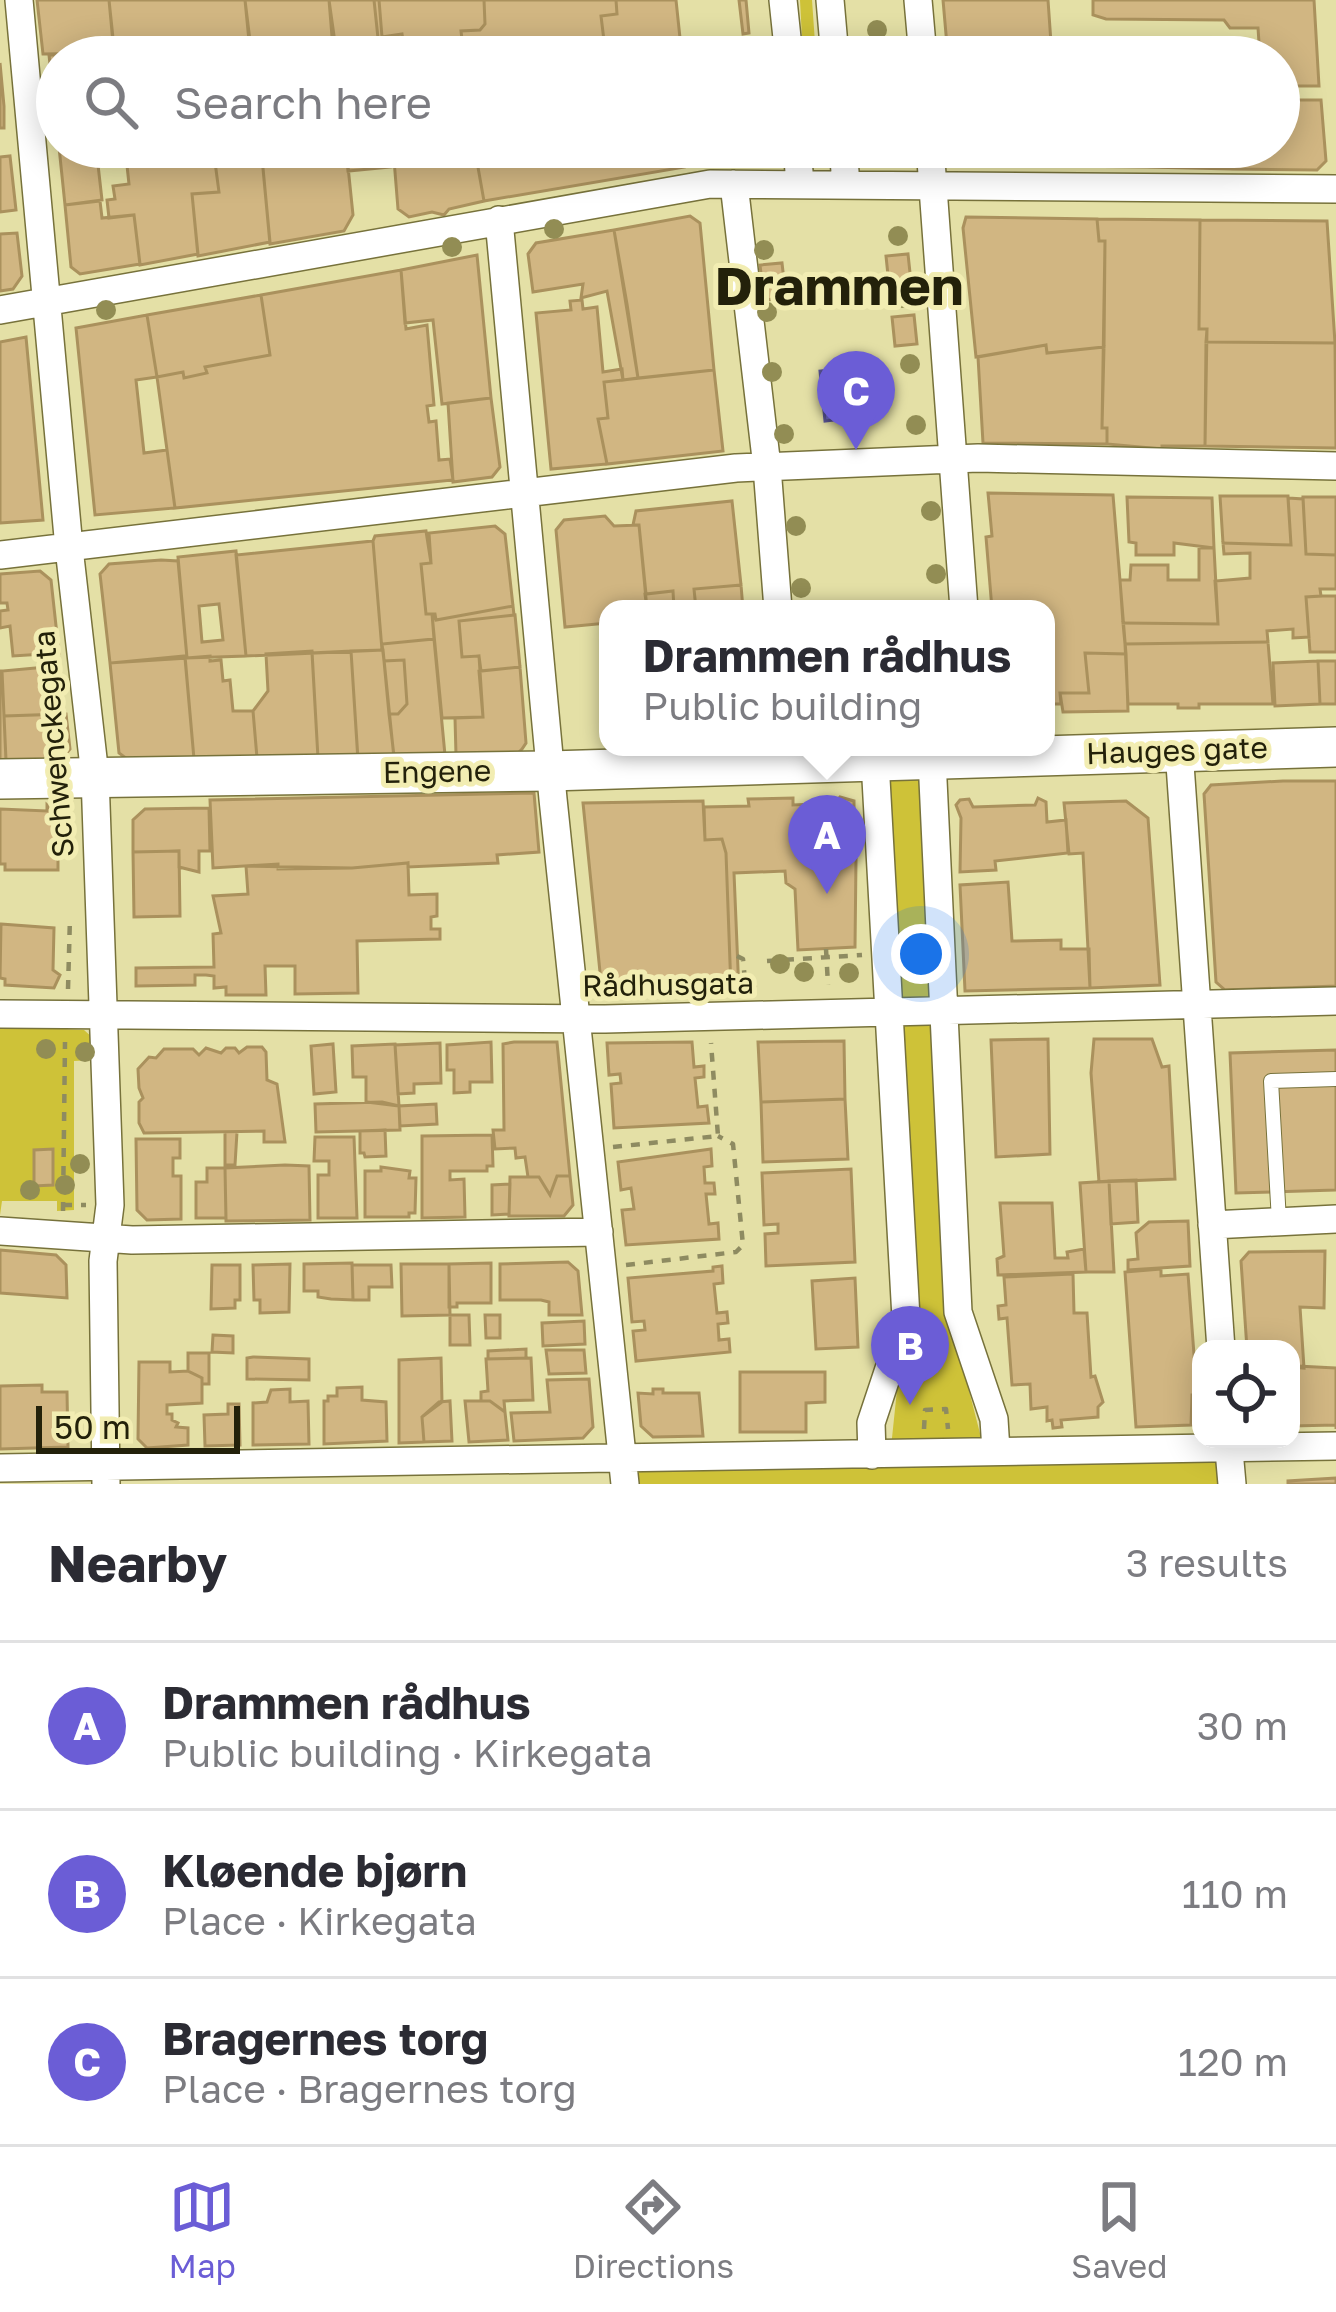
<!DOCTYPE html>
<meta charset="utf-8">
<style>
:root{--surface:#fff;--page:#f2f2f3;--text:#2b2b33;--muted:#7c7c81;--line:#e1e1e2;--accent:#6b5dd6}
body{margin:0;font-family:"Golos Text",sans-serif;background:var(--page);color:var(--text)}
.controls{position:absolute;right:36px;bottom:36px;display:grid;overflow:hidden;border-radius:24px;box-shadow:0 6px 30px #0003}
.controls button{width:108px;height:108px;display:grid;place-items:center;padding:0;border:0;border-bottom:3px solid var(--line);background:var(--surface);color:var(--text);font:60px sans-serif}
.scale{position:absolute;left:36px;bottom:30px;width:204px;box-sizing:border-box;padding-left:12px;border:6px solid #23210a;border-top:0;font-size:33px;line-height:42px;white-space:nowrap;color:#23210a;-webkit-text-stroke:9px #f2edb2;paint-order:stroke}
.you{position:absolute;left:921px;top:954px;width:42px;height:42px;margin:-30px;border:9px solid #fff;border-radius:50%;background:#1a73e8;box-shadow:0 0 0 18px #1a73e833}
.badge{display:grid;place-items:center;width:78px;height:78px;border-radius:50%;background:var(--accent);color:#fff;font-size:39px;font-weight:700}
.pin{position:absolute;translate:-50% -99px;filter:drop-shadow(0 3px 6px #0008)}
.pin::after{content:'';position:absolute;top:63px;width:42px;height:36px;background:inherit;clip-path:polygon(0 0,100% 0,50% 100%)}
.popup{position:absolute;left:599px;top:600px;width:456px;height:156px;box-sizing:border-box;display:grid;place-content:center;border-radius:24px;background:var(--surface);filter:drop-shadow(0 3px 9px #0005);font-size:39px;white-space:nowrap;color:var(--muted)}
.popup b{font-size:45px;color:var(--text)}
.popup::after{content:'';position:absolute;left:50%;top:100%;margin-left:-24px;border:24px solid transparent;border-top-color:var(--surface)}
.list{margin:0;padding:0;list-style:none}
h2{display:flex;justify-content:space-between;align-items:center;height:156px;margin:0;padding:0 48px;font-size:51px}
h2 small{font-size:39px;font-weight:400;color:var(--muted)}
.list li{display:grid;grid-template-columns:78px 1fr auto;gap:36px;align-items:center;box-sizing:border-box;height:168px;padding:0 48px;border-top:3px solid var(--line)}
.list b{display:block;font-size:45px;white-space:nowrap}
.list p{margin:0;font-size:39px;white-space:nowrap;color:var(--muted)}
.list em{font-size:39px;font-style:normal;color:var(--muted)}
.icon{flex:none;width:66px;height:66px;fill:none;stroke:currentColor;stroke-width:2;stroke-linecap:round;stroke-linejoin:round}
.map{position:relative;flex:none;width:1336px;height:1484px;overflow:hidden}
.search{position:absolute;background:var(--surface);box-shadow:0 6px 30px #0003;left:36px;right:36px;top:36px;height:132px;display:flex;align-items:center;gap:30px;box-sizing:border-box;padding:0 42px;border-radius:66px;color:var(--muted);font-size:45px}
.sheet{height:660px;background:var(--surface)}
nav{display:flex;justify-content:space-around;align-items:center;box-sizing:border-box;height:168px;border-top:3px solid var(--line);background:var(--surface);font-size:33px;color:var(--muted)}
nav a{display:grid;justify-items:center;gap:6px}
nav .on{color:var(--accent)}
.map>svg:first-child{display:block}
</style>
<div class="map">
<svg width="1336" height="1484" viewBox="0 0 1336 1484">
<rect width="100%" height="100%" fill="#e4e0a6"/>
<path fill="#cec238" d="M800,0H812L816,57H803Z
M932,759L965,1375L985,1453L1229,1448L1232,1484H625L623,1458L890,1457L904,1323L875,761Z
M0,1026L84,1030L93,1038V1060L74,1061V1210L57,1211V1201H2L0,1215Z"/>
<path fill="#7971db" stroke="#5f599c" stroke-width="3" d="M870,366L876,415L825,421L820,371Z"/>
<path fill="#d1b682" stroke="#aa915d" stroke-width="3" fill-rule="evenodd" d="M37,0H109L114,53L43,54Z
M109,0H245L250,51L191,57H115Z
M245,0H329L333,49L252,57Z
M329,0H374L380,57H337Z
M374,0H379L382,37L402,34L404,48L425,45L426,57H380Z
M379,0H484L485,24L480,30L461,31L464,57H426L425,45L404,48L402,34L382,37Z
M484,0H616L617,14L601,16L606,57H464L461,31L480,30L485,24Z
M616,0H676L682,57H606L601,16L617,14Z
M739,0H746L749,33L743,34Z
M943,0H1048L1052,57H948Z
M1093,0H1314L1319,86H1279V57H1260L1258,28H1230L1224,20L1106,19L1093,15Z
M333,49L337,57H255Z
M250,51L252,57H191L206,55Z
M114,53L115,57H57V129L49,55Z
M1052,53L1140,54L1141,57H1052Z
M0,63L4,106V128H0Z
M1289,100H1321L1326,161L1317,170L1231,169V147H1279V119H1288Z
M59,147H96L102,200L65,205Z
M125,147H226L227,161L215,162L219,192L192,194L198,254L140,265L134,215L109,218L107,200L115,199L113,186L129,184Z
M226,147H261L270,242L198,256L192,194L219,192L215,162L227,161Z
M261,147H346L353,215L344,231L270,244Z
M346,147H389L391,167L348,171Z
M393,147H434L439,163L450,161L451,157L476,156L484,201L449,209L444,215L432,212L409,217L398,209Z
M434,147H691L692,157L685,167L484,201L476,156L451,157L450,161L439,163Z
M956,147H1058L1059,165L976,164L964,160Z
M1058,147H1146L1148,167L1059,166Z
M1146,147H1231V169L1148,167Z
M10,156L16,210L0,212V157Z
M100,201L102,218L134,215L140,264L80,274L71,267L65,205Z
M690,216L700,223L714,370L638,378L614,230Z
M966,217L1097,219L1099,241H1105L1104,347L1047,353L1046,345L976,357L963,228Z
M1097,219L1200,220L1199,329H1207L1205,446H1162V449L1107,444V428H1102L1105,241H1099Z
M1200,220L1327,221L1335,343L1206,342L1207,329H1199Z
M614,230L627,304L638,378L623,380L607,291L581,298L583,284L533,292L528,254L536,243Z
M17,233L22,276L13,289L0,291V234Z
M908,254L911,282L889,285L886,256Z
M477,255L491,398L442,404L433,320L405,323L401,270Z
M782,263L786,298L764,300L760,265Z
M401,270L406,329L427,325L434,405L427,406L429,422L436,421L439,460L450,459L453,480L175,508L157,377L183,372L184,378L207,373L205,367L270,355L261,295Z
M261,295L270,355L205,367L207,373L184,378L183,372L157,377L147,315Z
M582,300L583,309L597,307L603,372L622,369L623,380L604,382L608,418L598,419L607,464L551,469L536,313L571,310L570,301Z
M147,315L157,377L136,380L144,453L167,450L175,508L95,515L76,328Z
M914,315L917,344L895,346L892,317Z
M26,337L43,520L0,523V342Z
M1206,342L1335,343L1336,448L1205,446Z
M1046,345L1047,353L1104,347L1102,428H1107V444L983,443L978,357Z
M714,370L723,451L607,464L598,419L608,418L604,382Z
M491,398L500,467L492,477L453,482L448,403Z
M988,493L1113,495L1126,654L1085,653L1089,693H1060L1061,704H1046V609H992L986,537L992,536Z
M1220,496H1288L1291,545L1223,543Z
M1127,497L1212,498L1214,548L1174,543V555H1136V543L1129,542Z
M1303,497H1336V555L1306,554Z
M1288,498L1303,499L1306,554L1336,555V589H1320L1321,596L1306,597L1309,637L1293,638V629L1267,631L1268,642L1125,644L1123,623L1218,624L1215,581L1250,578V553L1224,554L1223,543L1291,545Z
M732,501L741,585L694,589L696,609H674L673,591L646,594L639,525H633L636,511Z
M605,516L614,526L639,525L647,609H608V623L565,627L556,530L564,520Z
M495,526L505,534L513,606L436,620L435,614H426L421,564L431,563L429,533Z
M426,531L431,563L421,564L426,614H432L434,639L382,644V650L373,541L375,536Z
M373,541L382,650L246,656L236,555Z
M1199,548H1214L1218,624L1123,623L1120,580H1130L1131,565H1168V580H1199Z
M236,551L246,656L187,658L178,557ZM219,604L223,640L202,642L199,606Z
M161,560L178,561L187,658L110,663L100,574L109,564Z
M40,571L51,580L59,653L13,656L10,626L0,628V611L8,610L7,603H0V574Z
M741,585L743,609H696L694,589Z
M673,591L674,609H647L645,594Z
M1321,596H1336V652H1310L1306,597Z
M513,606L514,615L459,621L462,657L479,656L483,717L442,718L432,614L436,620Z
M515,615L520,667L481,671L479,656L462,657L459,621Z
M434,639L445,755L394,756L389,714H398L407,704L404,660L384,661L382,644Z
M1268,642L1273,704H1199V708H1178V704H1128L1125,644Z
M383,650L394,758L358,759L351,651Z
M312,651L318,758H257L253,711L268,691L266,654Z
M351,651L358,761L318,758L312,653Z
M1085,653L1126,654L1128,711L1063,712L1060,693H1089Z
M185,656L194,759H127L119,753L110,663Z
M210,656V661L221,660L223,681L230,680L233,711H253L257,758L194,759L185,658Z
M404,660L407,704L398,714H389L384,661Z
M1318,661L1320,704L1275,706L1273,663Z
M1318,661H1336V704H1320Z
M58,666L62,714L4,716L2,671Z
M520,667L526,743L522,749L517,754L456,755L455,718L483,717L479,671Z
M0,671H2L6,760H0Z
M66,714L70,749L61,760L6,761L4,716Z
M1283,781H1336V986L1225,990L1216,982L1204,794L1211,785Z
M534,793L539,852L497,855L498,863L408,867V863L352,868L278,869V864L213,868L210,800Z
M840,797L854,801V809L847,815L850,860L856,859L855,947L798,950L795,889L786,883L785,871L734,873L739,993H727L731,990L726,853L722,839L705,840L704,807L749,806L748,799L793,798V805L835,803Z
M1038,798L1046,802L1047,822L1066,820L1068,853L995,861L996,870L960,872L961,818L956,805L960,800L969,799L973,807L1035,805Z
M703,801L705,840L722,839L726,853L731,990L602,992L583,803Z
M1126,801L1148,818L1160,985L1090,988L1083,853L1069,854L1064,803Z
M47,805L62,820H58V870H5V864H0V809L47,811Z
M209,808L210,851H199V872L179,867V851L133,852V820L145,809Z
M179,851L180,916L134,917L133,852Z
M408,863L409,895L437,894V916L431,917V929H440V939L357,941L358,993L295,994V966H265L266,995H226V987L214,988V976L206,975H195V985L136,986V968L214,967L213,934L221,933L213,896L248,894L246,866L352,868Z
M1008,882L1012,941L1061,940V949H1089L1090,988L965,991L960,885Z
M1,924L54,928L53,970L60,975L54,988L5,985V979L0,978Z
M1048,1039L1050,1154L996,1157L991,1040Z
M1094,1039H1152L1162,1067L1169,1066L1175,1179L1099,1182L1091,1073Z
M844,1041L845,1099L761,1102L758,1042Z
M491,1042L492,1082H470V1092L454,1093V1070H447V1045Z
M514,1042H557L570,1176H557L550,1195L539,1177H528L525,1157L516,1158L515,1148L495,1149L493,1130H504L503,1044Z
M692,1042L694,1067L704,1066V1077L695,1078L698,1107L707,1106L709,1123L614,1128L611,1084L621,1083L620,1074L609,1075L607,1043Z
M440,1043L441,1083L414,1084V1093L398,1094L395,1045Z
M333,1044L336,1092L314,1094L311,1046Z
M395,1044L399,1106L366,1102V1077H353L352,1046Z
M247,1047H262L266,1052L267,1080L277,1084L285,1142H264V1131L144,1133L139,1123V1102L143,1098L139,1088L138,1069L149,1057L156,1058L164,1049H193L199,1055L206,1048L221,1053L226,1048H235L239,1053Z
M1336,1050V1190L1236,1193L1230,1053Z
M845,1099L848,1159L763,1162L761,1102Z
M382,1102L399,1106L400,1130L316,1132L315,1104Z
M436,1104L437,1124L400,1126L399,1106Z
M385,1130L386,1156L365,1157L364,1153H360V1131Z
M225,1132H237L235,1165H225Z
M492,1135L493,1166H487V1171H450V1180L464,1179L465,1217L422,1218V1136Z
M315,1137H354L357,1218H318V1175H329V1161H314Z
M136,1139H180V1158H173V1176H181V1219L147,1220L137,1210Z
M53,1149V1185L34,1186V1150Z
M711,1149L712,1166L704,1167L705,1183H714L715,1194H706L709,1224L718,1223L719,1239L626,1245L622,1210L634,1209L631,1188L621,1190L618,1162Z
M285,1165L309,1166L310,1220L226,1221L225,1168Z
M381,1167L410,1171L409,1178H416L415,1213H409V1217H365V1171H381Z
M207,1168H225L226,1218H196V1182H207Z
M851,1169L855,1262L766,1266L765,1234L778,1233V1224L764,1225L762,1173Z
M557,1176H570L573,1205L564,1216H509L510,1177H539L550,1195Z
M1136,1180L1138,1222L1111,1224L1109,1181Z
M1109,1181L1114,1272H1086L1080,1183Z
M510,1184L509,1214L492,1215V1185Z
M1000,1203H1052L1055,1258H1068L1067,1252L1084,1249L1086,1272L998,1275L997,1259L1004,1256Z
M1188,1221L1190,1266L1128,1270V1260L1138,1259L1136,1233L1149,1222Z
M0,1250L56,1255L66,1265L67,1298L0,1293Z
M1325,1251L1324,1308L1300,1307L1304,1368L1291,1367V1349H1247L1241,1261L1249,1252Z
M568,1262L578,1271L582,1315H549V1302L541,1300H500V1264Z
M352,1263L353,1300L331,1299L318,1297V1291H304V1264Z
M491,1263V1303H457V1307H449V1264Z
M290,1264L289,1312L260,1313V1300H254L253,1265Z
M401,1264H449L450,1315L402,1316Z
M212,1265H240V1300H235V1308L211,1309Z
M352,1265H391L392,1287H369V1300H353Z
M722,1266L723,1283L714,1284L717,1313L727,1312L728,1323L718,1324L719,1340L729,1339L730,1352L636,1361L633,1331L645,1330L644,1321L632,1322L628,1278L713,1271V1267Z
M1161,1269V1276L1188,1274L1197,1395H1192L1191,1425L1136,1427L1125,1272Z
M1073,1274L1074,1313H1087L1091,1377L1095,1376L1103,1402L1098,1407V1417L1061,1420L1062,1427L1053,1428L1052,1420L1047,1421V1407L1031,1409L1030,1384L1012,1385L1007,1318L999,1319L998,1306L1006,1305L1004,1277Z
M855,1278L858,1347L816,1349L812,1281Z
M450,1315H469L470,1345H450Z
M485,1315H500V1338H486Z
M584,1321L585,1344L543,1346L542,1323Z
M213,1335L233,1336V1353L212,1352Z
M526,1349V1358L488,1359V1351Z
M546,1350H584L586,1373L549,1374Z
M188,1353H209V1384H202V1378L188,1371Z
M253,1357L309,1359V1380L247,1379V1358Z
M441,1358L442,1402L422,1417L424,1442L399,1443V1360Z
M531,1358L533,1400L504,1401L505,1412L490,1401H481V1392L488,1391L486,1359Z
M139,1362H170V1372L188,1371L202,1378V1403L167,1405V1414H172V1420L178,1423L176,1427L188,1428V1445L147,1448L138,1439Z
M1297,1366L1336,1368V1429V1425L1291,1426V1367Z
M740,1372H825V1402L806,1403V1432H740Z
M589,1379L593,1427L583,1438L514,1441L511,1413L550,1412L547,1380Z
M42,1385V1392H67L68,1447L0,1449V1386Z
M362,1387V1400L386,1402L387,1441L324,1444V1401H328V1396H337V1388Z
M290,1389V1402L308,1401L309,1444L253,1445V1403L267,1402L271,1390Z
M653,1389H663V1393H699L703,1436L653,1437L641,1426L638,1393L653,1394Z
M450,1401L452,1441L424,1442L422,1417L439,1402Z
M465,1401H490L505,1412L508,1440L469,1442Z
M228,1404H239L240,1445L205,1446L204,1415L228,1414Z
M1336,1478V1484H1288V1481Z"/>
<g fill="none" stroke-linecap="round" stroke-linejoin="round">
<g stroke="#77723b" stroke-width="16">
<path id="lane" d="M1279,1221L1271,1081L1336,1079"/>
</g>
<g stroke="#77723b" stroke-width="30">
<path id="street" d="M19,0L69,548L95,776L110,1205L103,1261L106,1484
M783,0L789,57
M830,0L835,57
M918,0L923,57
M797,147L800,184
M843,147L846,184
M930,147L964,609
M734,184L767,467L778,609
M499,220L553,799L625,1484
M0,310L710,184L1336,189
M0,555L736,468L978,458L1336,466
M1179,750L1221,1349
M932,759L958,1312L994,1419L996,1451
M0,1014L605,1019L1336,1001
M1212,1225L1336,1219
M0,1231L132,1240L599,1232
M1228,1439L1232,1484
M872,1455L871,1423L906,1318L875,761
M0,1468L1336,1446"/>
</g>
<g stroke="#77723b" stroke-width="42">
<path id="secondary" d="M0,779L550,771L1336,747"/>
</g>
<path stroke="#8e8b61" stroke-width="4.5" stroke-dasharray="9 9" stroke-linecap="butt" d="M826,949L828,985
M737,956L743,959L745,981L756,988
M767,961L862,955
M68,989L70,917
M613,1147L718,1136L711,1043
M63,1205H86
M63,1211L65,1042
M626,1265L736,1252L743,1245L733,1144L718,1136
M924,1429L925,1410L946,1409L948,1429"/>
<use href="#lane" stroke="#fff" stroke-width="14"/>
<use href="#street" stroke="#fff" stroke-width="27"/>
<use href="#secondary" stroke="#fff" stroke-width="39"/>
</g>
<g fill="#928d54">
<circle cx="877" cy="30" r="10"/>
<circle cx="554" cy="229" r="10"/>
<circle cx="898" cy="236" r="10"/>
<circle cx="452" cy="247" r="10"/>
<circle cx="764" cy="250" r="10"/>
<circle cx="902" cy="298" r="10"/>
<circle cx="106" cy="310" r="10"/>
<circle cx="767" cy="312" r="10"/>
<circle cx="910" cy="364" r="10"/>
<circle cx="772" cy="372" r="10"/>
<circle cx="916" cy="425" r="10"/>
<circle cx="784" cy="434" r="10"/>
<circle cx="931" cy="511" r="10"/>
<circle cx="796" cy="526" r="10"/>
<circle cx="936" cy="574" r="10"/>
<circle cx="801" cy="588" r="10"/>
<circle cx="780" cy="964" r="10"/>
<circle cx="804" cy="972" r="10"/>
<circle cx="849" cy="973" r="10"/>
<circle cx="46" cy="1049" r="10"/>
<circle cx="85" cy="1052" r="10"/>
<circle cx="80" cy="1164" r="10"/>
<circle cx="65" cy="1185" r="10"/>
<circle cx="30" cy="1190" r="10"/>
</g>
<g text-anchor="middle" stroke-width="10" stroke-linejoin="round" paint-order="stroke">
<g font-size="30" fill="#23210a" stroke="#f2edb2">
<text transform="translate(54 744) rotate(-95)" y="10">Schwenckegata</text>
<text transform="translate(1177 751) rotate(-2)" y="10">Hauges gate</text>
<text transform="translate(437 772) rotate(-1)" y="10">Engene</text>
<text transform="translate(668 985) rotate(-1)" y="10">Rådhusgata</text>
</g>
<g font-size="54" font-weight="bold" fill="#23210a" stroke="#f2edb2">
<text x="839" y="305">Drammen</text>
</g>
</g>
</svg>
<div class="controls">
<button><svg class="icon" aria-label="locate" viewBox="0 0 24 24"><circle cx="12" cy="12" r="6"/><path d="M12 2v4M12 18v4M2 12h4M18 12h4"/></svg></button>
</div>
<div class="scale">50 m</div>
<div class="you"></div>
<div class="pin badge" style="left:827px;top:894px">A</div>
<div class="popup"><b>Drammen rådhus</b>Public building</div>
<div class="pin badge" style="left:910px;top:1405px">B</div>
<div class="pin badge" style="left:856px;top:450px">C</div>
<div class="search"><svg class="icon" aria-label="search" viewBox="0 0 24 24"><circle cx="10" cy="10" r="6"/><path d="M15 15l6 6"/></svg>Search here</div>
</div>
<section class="sheet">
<h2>Nearby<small>3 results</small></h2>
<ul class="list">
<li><span class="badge">A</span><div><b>Drammen rådhus</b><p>Public building · Kirkegata</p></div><em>30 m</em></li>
<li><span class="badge">B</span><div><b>Kløende bjørn</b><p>Place · Kirkegata</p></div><em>110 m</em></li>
<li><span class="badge">C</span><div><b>Bragernes torg</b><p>Place · Bragernes torg</p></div><em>120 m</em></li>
</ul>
</section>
<nav>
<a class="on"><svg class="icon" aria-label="map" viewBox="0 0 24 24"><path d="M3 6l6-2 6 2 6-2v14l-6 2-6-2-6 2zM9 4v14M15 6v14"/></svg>Map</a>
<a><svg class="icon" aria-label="directions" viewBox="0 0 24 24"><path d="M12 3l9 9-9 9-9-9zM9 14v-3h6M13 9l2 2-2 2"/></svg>Directions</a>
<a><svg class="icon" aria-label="saved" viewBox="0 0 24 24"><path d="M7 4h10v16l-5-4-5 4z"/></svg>Saved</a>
</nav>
